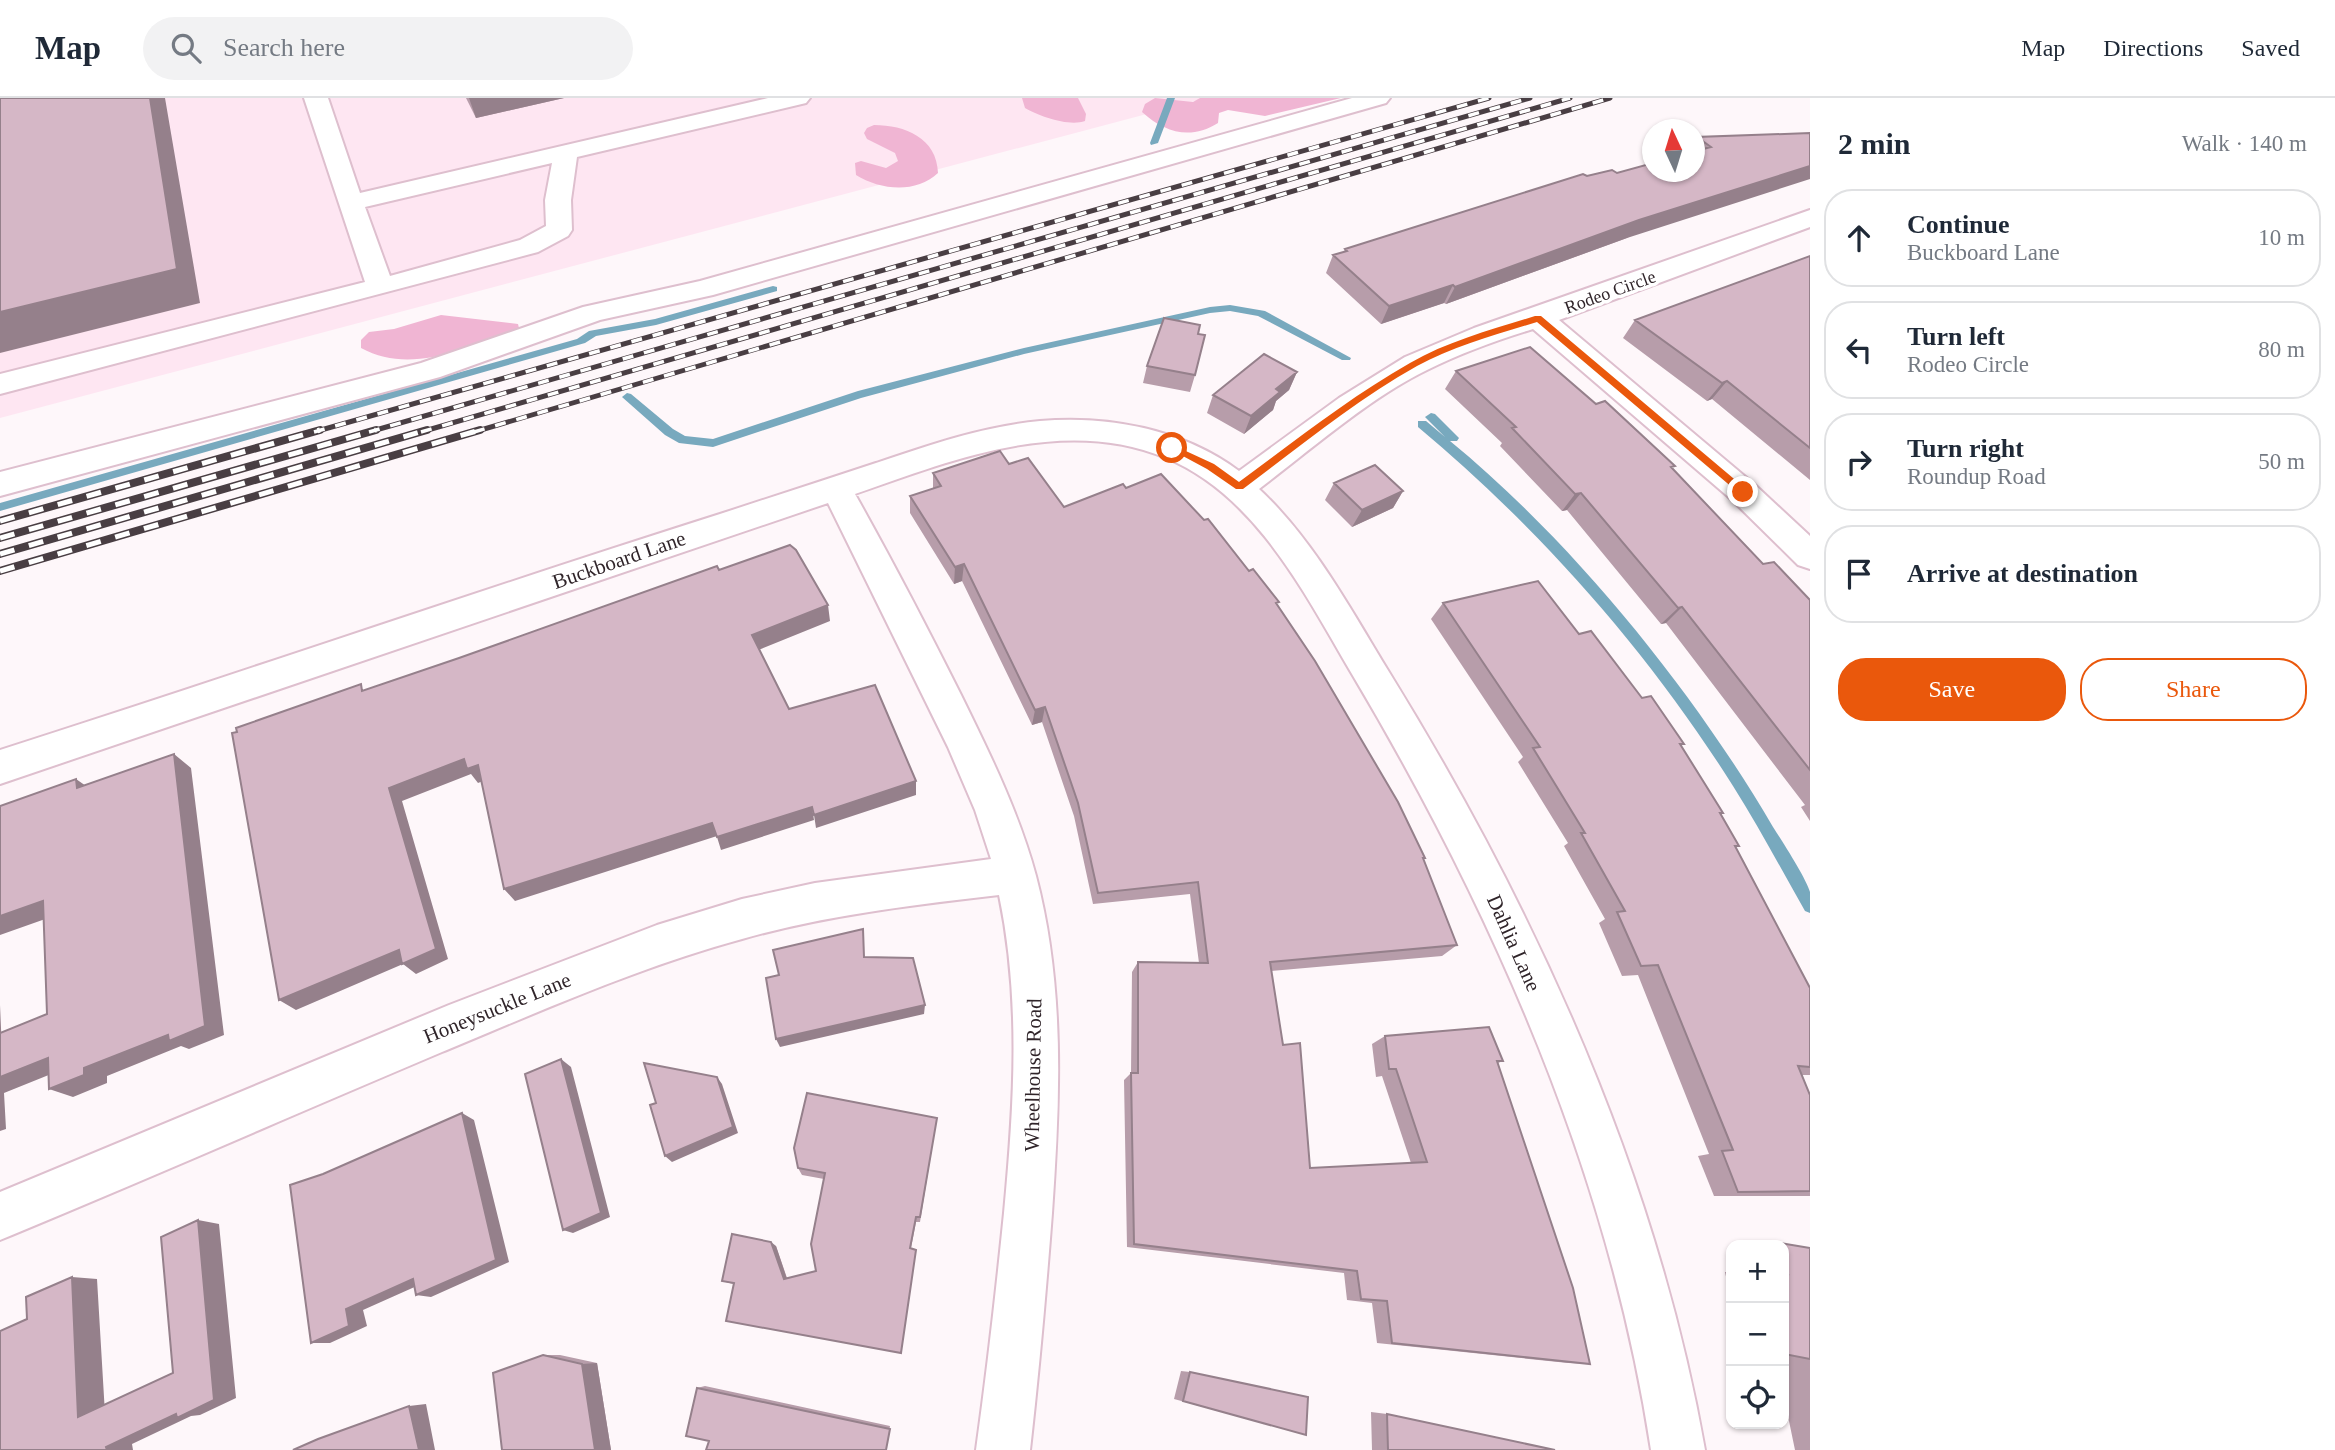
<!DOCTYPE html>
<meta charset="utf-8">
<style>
:root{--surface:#fff;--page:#f2f2f3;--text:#1f2937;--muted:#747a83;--line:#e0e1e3;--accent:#ea580c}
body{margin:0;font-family:"Times New Roman",serif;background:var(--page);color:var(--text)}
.controls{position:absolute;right:21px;bottom:21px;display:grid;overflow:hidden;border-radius:14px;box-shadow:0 2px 5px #0004}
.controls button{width:63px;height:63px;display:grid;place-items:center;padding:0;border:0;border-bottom:2px solid var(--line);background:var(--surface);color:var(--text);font:35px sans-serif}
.compass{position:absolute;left:1642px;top:21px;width:63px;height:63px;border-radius:50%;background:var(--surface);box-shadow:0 2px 5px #0004;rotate:356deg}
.stop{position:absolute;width:21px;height:21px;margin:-16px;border:5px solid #ea580c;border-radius:50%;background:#fff}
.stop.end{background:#ea580c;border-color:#fff;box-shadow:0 2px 7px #0008}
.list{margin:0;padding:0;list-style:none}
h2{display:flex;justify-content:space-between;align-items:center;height:91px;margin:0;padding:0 28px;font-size:30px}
h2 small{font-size:23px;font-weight:400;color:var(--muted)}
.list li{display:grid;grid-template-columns:46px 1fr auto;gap:21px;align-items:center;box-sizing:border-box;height:98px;margin:0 14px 14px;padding:0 14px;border:2px solid var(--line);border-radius:28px}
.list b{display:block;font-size:26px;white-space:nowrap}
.list p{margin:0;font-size:23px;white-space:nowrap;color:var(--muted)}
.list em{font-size:23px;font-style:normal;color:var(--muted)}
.actions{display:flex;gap:14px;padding:21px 28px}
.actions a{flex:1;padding:16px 0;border:2px solid var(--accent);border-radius:28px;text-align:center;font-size:24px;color:var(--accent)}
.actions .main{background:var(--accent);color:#fff}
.icon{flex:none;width:38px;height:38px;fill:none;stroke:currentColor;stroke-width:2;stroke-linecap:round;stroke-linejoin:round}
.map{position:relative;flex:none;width:1810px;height:1352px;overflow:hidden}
header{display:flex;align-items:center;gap:42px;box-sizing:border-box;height:98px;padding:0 35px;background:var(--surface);border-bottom:2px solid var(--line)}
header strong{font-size:33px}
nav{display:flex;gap:38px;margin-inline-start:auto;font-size:24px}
.search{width:490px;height:63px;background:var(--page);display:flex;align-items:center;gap:18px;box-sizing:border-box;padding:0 24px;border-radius:38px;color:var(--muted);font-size:26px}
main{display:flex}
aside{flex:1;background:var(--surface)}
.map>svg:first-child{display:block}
</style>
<header>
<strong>Map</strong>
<div class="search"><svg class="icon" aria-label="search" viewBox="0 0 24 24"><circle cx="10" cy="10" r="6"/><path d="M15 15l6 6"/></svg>Search here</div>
<nav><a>Map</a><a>Directions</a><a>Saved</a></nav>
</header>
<main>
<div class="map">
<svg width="1810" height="1352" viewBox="0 0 1810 1352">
<rect width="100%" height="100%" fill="#fef7fa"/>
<path fill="#fee6f2" d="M0,0H1207L0,320Z"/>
<path fill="#f0b5d3" d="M1022,0H1078L1086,16L1085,23C1069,29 1039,18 1025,10Z
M1155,0L1193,4L1200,0H1341L1265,18L1228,12L1219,15L1218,25C1191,42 1165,35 1142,14L1145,6Z
M874,27C905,27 937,40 938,75C916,96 880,92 856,77L855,65L861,63L886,70L898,63L895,55L867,41L864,35L867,30Z
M441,217L518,226L519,230C470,248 412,278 361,250V242L369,234L394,231Z"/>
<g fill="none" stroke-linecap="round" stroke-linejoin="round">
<path fill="#78a9be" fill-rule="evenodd" d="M1167,0H1175L1158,45L1151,47L1150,45Z
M773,188L777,189V193L656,227L596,238L585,245L0,413V405L577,241L589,233L655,221Z
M1230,207L1265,213L1351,260L1350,262H1342L1258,218L1230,213L1210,215L1024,256L861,300L713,349L679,345L665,337L622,299L627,295L631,296L673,331L685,338L713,341L858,293L1024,250L1210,209Z
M1431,315L1435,316L1459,340L1457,343H1450C1573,444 1693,592 1773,729C1782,743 1806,780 1810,794C1810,800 1810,809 1810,815L1805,813C1781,771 1759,729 1733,688C1648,553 1540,431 1418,329V323H1426L1445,339L1425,319Z"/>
<g stroke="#debfce" stroke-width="4">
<path id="minor" d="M304,0H328L360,95L768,0H810L806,5L577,59L571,102L572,132L568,138L538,154L0,296V276L365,184ZM552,65L545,102L546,128L520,142L390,178L365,109Z
M1352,0H1390L1386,5L713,197L600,222L440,279L0,398V374L421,265L583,209L700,183Z
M1810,112V129L1559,222L1754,386L1810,438V471L1798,467L1732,402L1533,231C1497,242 1461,255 1427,272C1371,299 1310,352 1259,391C1313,441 1351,512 1389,574C1536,812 1656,1075 1705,1352H1651C1609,1076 1494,815 1352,576C1305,496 1256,397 1166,360C1064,317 952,362 855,396C892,462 927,529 961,597C990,656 1019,715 1036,778C1065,888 1060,1002 1052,1115C1046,1194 1039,1273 1030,1352H976C987,1273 996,1194 1004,1115C1014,1009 1021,902 999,797C913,807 826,817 742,841C639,869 541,913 442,954C295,1016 148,1081 0,1142V1094L449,907L657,827L742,801L815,785L991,761L975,712L948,649L828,405L0,686V652C241,575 480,492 720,416C772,399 824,382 876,365C929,347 984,328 1040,323C1108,317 1183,331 1239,373L1339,300L1405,259L1474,230Z"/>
</g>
<use href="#minor" fill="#fff" fill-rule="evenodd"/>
<g stroke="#493e43" stroke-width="5">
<path id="rail-far1" d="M314,334L1489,0
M369,334L1530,0
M421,334L1570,0
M474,334L1610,0"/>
</g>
<g stroke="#493e43" stroke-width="8">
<path id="rail" d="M0,423L320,332
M0,440L376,332
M0,456L427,332
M0,473L480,332"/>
</g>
<use href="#rail-far1" stroke="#fff" stroke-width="3.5" stroke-dasharray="11" stroke-linecap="butt"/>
<use href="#rail" stroke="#fff" stroke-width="5" stroke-dasharray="15" stroke-linecap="butt"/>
</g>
<path fill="#b79daa" d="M466,0H564L476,20Z
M1810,35L1627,140L1446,206L1444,205L1381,226L1326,175L1333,157L1344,154L1345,151L1587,78L1617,75L1695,74V42L1697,39Z
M1810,158V382L1712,301L1707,303L1623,240L1635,222Z
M1198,236L1195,277L1190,294L1143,285L1147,268Z
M1456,273L1672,370L1763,466L1810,502V723L1801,709L1805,707L1666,525L1661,526L1567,412L1562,413L1500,348L1502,345L1445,291Z
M1297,274L1289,292L1276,303L1273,312L1244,336L1207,315L1213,297Z
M1009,366L1064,409L1277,507L1425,760L1423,762L1457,847L1442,858L1271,873L1283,947L1310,1070L1411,1065L1382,978L1376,979L1372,946L1385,938L1503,963L1498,965L1590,1266L1568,1265L1377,1245L1372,1205L1347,1202L1344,1175L1127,1149L1124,982L1131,975L1132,874L1138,864L1199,865L1190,796L1093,806L1074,718L1042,624L1032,627L962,483L954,486L910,415V398L933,391V375Z
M1334,385L1403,393L1393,410L1352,429L1325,402Z
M1443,505L1579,536L1684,646L1681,648L1723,715L1721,717L1739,748L1736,749L1810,890V977H1802L1810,997V1098H1714L1698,1058L1709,1056L1638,877L1622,878L1599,825L1605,821L1564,748L1568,745L1518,664L1523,659L1431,521Z
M937,1020L920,1124H916L911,1150L901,1255L733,1186L722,1183L776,1148L787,1180L816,1173L824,1081L802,1077L798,1070Z
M1780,1145L1810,1150V1352H1795L1784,1299V1147H1763Z
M1725,1174H1731V1201Z
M543,1257H560L597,1265L611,1352H502Z
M1181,1273L1190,1274L1306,1337L1174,1301Z
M705,1288L890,1328L886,1352L709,1343L697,1290Z
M1371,1314L1387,1316L1555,1352H1372Z"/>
<path fill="#95808b" d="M150,0H165L200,205L0,255V214Z
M469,0H564L476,20Z
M1810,68V81L1627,140L1446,206L1455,189L1639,122Z
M1453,187L1444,205L1381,226L1389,208Z
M1297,274L1289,292L1276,303L1273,312L1244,336L1251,318L1276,291Z
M1727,283L1712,301L1707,303L1722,285Z
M1403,393L1393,410L1352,429L1362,412Z
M1581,395L1567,412L1562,413L1575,396Z
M964,466L962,483L954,486L955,469Z
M828,507L830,523L756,553L752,537Z
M1682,509L1666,525L1661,526L1678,510Z
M1045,609L1042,624L1032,627L1035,612Z
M174,656L191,670L224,937L189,951L181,948L107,978V985L73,999L49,991L84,970L168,937Z
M464,661L478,667L488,681L478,685L471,676L402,703L448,861L416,876L403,866L296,912L279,902L389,690Z
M76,681L96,695L77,690Z
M916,683V697L816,730L814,717Z
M812,709L814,722L721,752L717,739Z
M712,725L717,738L515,803L504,791Z
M43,803L65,814L0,837V818Z
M0,907L2,953L0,952Z
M925,907L924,916L780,949L776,941Z
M48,960L71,968L4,995L6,1031L0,1033V979Z
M561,961L571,969L610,1119L573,1135L563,1132Z
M717,979L722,986L738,1035L672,1064L665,1058Z
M462,1015L474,1022L509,1164L431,1199L416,1197Z
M198,1122L219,1126L236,1300L200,1317L191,1318L132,1346L133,1352H107L106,1349L176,1316Z
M771,1144L776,1148L788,1184L784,1181Z
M72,1179L97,1181L105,1316L78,1319Z
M413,1181L428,1183L363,1212L367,1228L330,1245H311L346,1211Z
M597,1265L611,1352H595L582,1266Z
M426,1306L435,1352H419L409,1308Z"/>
<path fill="#d5b7c6" stroke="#95808b" stroke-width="2" d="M0,0H150L177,171L0,214Z
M1810,35V68L1639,122L1455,189L1453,187L1389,208L1333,157L1347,153L1345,151L1583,76L1587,78L1612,72L1617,75L1653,65V74H1695V53L1711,49L1697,39Z
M1810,158V350L1727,283L1722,285L1635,222Z
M1164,220L1200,227L1198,236L1205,237L1195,277L1147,268Z
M1530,249L1596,306L1605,303L1675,368L1671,369L1763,466L1774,464L1810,502V672L1682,509L1678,510L1581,395L1575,396L1512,330L1516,329L1456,273Z
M1264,256L1297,274L1276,291L1280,294L1251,318L1213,297Z
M1000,353L1009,366L1028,360L1064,409L1123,386L1126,390L1161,376L1204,422L1208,421L1249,473L1253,471L1279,504L1276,505L1315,563L1398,704L1425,760H1423L1457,847L1270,864L1283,947L1300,945L1310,1070L1427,1064L1396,971H1389L1385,938L1489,929L1503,963H1497L1573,1190L1590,1266L1392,1245L1387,1203L1361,1201L1357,1173L1134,1146L1131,975H1138V864L1208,865L1198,784L1098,795L1078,705L1045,609L1035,612L964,466L955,469L910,398L941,388L933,375Z
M1375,367L1403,393L1362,412L1334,385Z
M790,447L796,452L828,507L752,537L789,611L875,587L916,683L814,717L812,709L717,739L712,725L504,791L478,667L467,671L464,661L389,690L436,851L402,866L399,852L279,902L232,635L237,634L236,630L361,586L362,593L459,560L717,468L719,472Z
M1538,483L1579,536L1591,533L1642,600L1651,598L1684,646H1680L1723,715H1720L1739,748H1735L1810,890V969L1798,968L1810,997V1093L1738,1094L1722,1053L1733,1052L1658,867L1641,868L1617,814L1625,813L1581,735H1585L1533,650L1540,649L1443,505Z
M174,656L205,928L169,943L168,937L84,970V977L49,991L48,960L0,979V935L47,916L43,803L0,818V708L76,681L77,690Z
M863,831L864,859L913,860L925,907L776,941L766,880L779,877L773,852Z
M561,961L601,1115L563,1132L525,976Z
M644,965L717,979L733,1029L665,1058L650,1007L656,1005Z
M807,995L937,1020L920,1119H916L910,1150L916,1152L901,1255L726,1223L734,1185L722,1183L732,1136L771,1144L784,1181L816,1173L811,1146L825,1075L798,1070L794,1050Z
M462,1015L496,1162L416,1197L413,1181L346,1211L349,1228L311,1245L290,1087L323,1076Z
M198,1122L214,1302L177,1320L176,1316L106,1349L107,1352H0V1233L27,1221L26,1199L72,1179L78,1319L173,1275L161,1139Z
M1780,1145L1810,1150V1261L1784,1256V1175L1788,1176L1784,1160V1147H1781Z
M543,1257L582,1266L595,1352H502L493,1275Z
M1190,1274L1308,1299L1306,1337L1183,1303Z
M697,1290L890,1331L886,1352H706L709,1343L686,1338Z
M409,1308L419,1352H293L318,1341Z
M1387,1316L1555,1352H1388Z"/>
<path fill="#ea580c" d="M1535,218H1541L1746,391V396H1740L1537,224C1497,236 1454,248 1417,268C1355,303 1299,349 1243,391H1236L1207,371L1168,350L1175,348L1214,366L1239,384C1295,343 1350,299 1410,265C1448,243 1494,231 1535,218Z"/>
<g text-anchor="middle" stroke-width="7" stroke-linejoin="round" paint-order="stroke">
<g font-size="18" fill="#30252a" stroke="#fff">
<text transform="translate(1610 194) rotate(-20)" y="6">Rodeo Circle</text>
</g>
<g font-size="21" fill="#30252a" stroke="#fff">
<text transform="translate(619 462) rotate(-19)" y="7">Buckboard Lane</text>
<text transform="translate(1514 845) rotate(66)" y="7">Dahlia Lane</text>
<text transform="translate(497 910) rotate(-22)" y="7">Honeysuckle Lane</text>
<text transform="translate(1033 977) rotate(-89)" y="7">Wheelhouse Road</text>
</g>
</g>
</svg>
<div class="controls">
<button>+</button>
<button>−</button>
<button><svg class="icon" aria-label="locate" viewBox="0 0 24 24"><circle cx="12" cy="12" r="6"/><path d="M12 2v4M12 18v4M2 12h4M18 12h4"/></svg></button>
</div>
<svg class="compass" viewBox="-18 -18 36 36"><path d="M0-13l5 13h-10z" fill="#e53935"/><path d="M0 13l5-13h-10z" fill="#747a83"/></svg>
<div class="stop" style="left:1172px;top:350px"></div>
<div class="stop end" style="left:1743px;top:394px"></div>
</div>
<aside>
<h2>2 min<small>Walk · 140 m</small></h2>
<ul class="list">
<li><svg class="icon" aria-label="ahead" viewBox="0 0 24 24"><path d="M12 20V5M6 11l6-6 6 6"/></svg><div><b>Continue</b><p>Buckboard Lane</p></div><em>10 m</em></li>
<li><svg class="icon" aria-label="left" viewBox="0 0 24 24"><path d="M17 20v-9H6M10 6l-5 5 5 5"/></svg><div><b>Turn left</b><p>Rodeo Circle</p></div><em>80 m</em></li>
<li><svg class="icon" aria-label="right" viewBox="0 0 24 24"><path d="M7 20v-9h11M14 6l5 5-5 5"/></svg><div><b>Turn right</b><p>Roundup Road</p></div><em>50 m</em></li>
<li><svg class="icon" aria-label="arrive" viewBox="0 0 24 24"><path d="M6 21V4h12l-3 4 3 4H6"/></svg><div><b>Arrive at destination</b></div></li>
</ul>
<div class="actions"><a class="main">Save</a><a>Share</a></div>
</aside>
</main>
